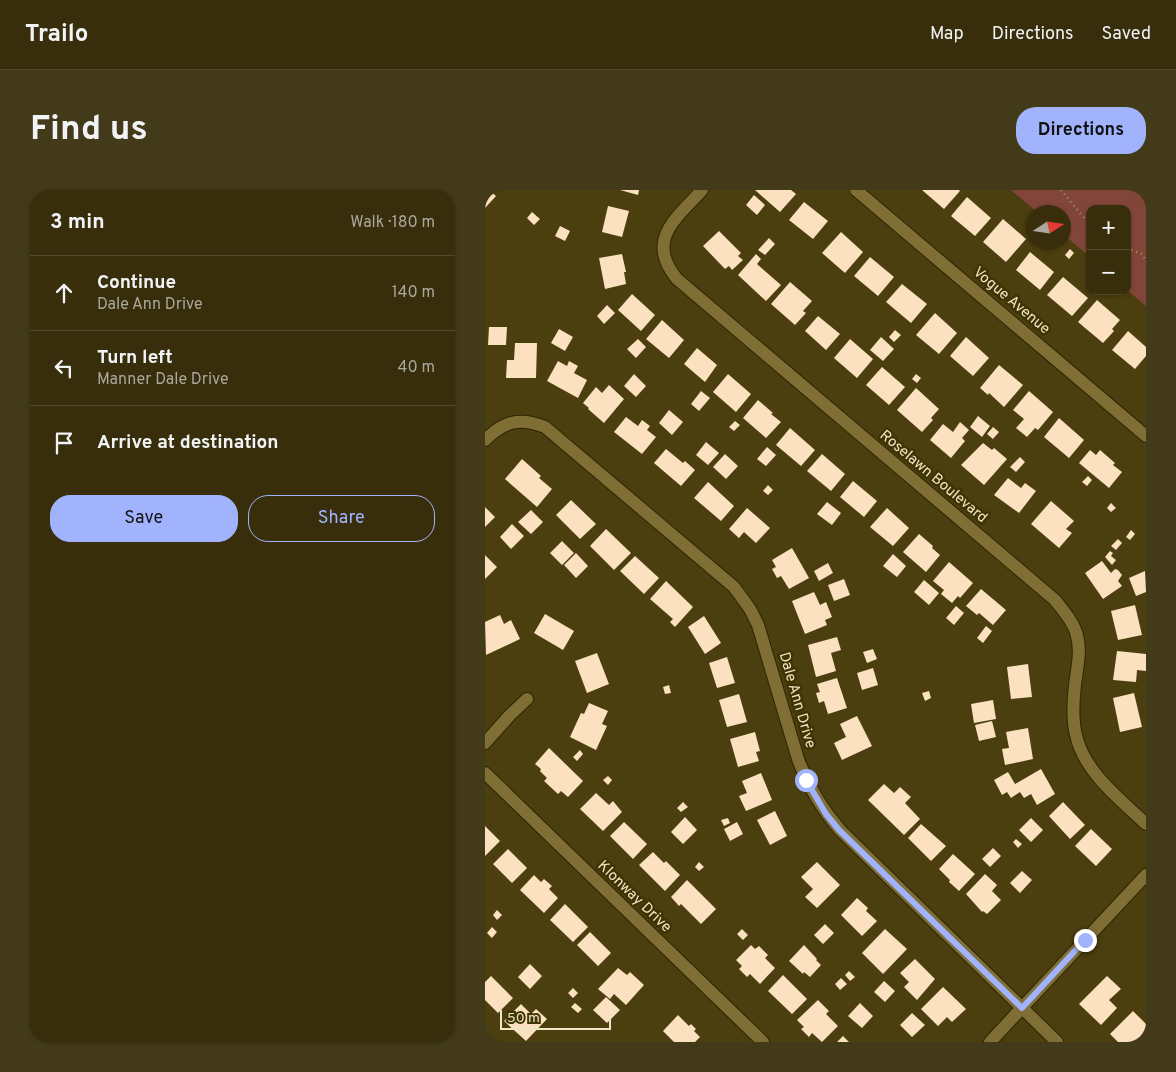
<!DOCTYPE html>
<meta charset="utf-8">
<style>
:root{--surface:#382e0b;--page:#433a19;--text:#f1f3f6;--muted:#aba89d;--line:#524a2c;--accent:#a1b3fd}
body{margin:0;font-family:Overpass,sans-serif;background:var(--page);color:var(--text)}
.controls{position:absolute;right:15px;top:15px;display:grid;overflow:hidden;border-radius:10px;box-shadow:0 1px 4px #0004}
.controls button{width:45px;height:45px;display:grid;place-items:center;padding:0;border:0;border-bottom:1px solid var(--line);background:var(--surface);color:var(--text);font:25px sans-serif}
.compass{position:absolute;left:541px;top:15px;width:45px;height:45px;border-radius:50%;background:var(--surface);box-shadow:0 1px 4px #0004;rotate:78deg}
.scale{position:absolute;left:15px;bottom:12px;width:111px;box-sizing:border-box;padding-left:5px;border:2px solid #eee5c7;border-top:0;font-size:14px;line-height:18px;white-space:nowrap;color:#eee5c7;-webkit-text-stroke:4px #403402;paint-order:stroke}
.stop{position:absolute;width:15px;height:15px;margin:-11px;border:4px solid #a1b3fd;border-radius:50%;background:#fff}
.stop.end{background:#a1b3fd;border-color:#fff;box-shadow:0 1px 5px #0008}
.list{margin:0;padding:0;list-style:none}
h2{display:flex;justify-content:space-between;align-items:center;height:65px;margin:0;padding:0 20px;font-size:21px}
h2 small{font-size:16px;font-weight:400;color:var(--muted)}
.list li{display:grid;grid-template-columns:32px 1fr auto;gap:15px;align-items:center;box-sizing:border-box;height:75px;padding:0 20px;border-top:1px solid var(--line)}
.list b{display:block;font-size:19px;white-space:nowrap}
.list p{margin:0;font-size:16px;white-space:nowrap;color:var(--muted)}
.list em{font-size:16px;font-style:normal;color:var(--muted)}
.actions{display:flex;gap:10px;padding:15px 20px}
.actions a{flex:1;padding:11px 0;border:1px solid var(--accent);border-radius:20px;text-align:center;font-size:18px;color:var(--accent)}
.actions .main{background:var(--accent);color:#111}
.icon{flex:none;width:28px;height:28px;fill:none;stroke:currentColor;stroke-width:2;stroke-linecap:round;stroke-linejoin:round}
.map{position:relative;flex:none;width:661px;height:852px;overflow:hidden;border-radius:20px}
header{display:flex;align-items:center;gap:30px;box-sizing:border-box;height:70px;padding:0 25px;background:var(--surface);border-bottom:1px solid var(--line)}
header strong{font-size:24px}
nav{display:flex;gap:28px;margin-inline-start:auto;font-size:18px}
.intro{display:flex;align-items:center;justify-content:space-between;box-sizing:border-box;height:120px;padding:0 30px}
h1{margin:0;font-size:35px}
.button{padding:12px 22px;border-radius:20px;background:var(--accent);color:#111;font-size:18px;font-weight:700}
main{display:flex;gap:30px;padding:0 30px}
aside{flex:1;background:var(--surface);border-radius:20px;box-shadow:0 1px 4px #0004}
.map>svg:first-child{display:block}
</style>
<header>
<strong>Trailo</strong>
<nav><a>Map</a><a>Directions</a><a>Saved</a></nav>
</header>
<div class="intro"><h1>Find us</h1><a class="button">Directions</a></div>
<main>
<aside>
<h2>3 min<small>Walk · 180 m</small></h2>
<ul class="list">
<li><svg class="icon" aria-label="ahead" viewBox="0 0 24 24"><path d="M12 20V5M6 11l6-6 6 6"/></svg><div><b>Continue</b><p>Dale Ann Drive</p></div><em>140 m</em></li>
<li><svg class="icon" aria-label="left" viewBox="0 0 24 24"><path d="M17 20v-9H6M10 6l-5 5 5 5"/></svg><div><b>Turn left</b><p>Manner Dale Drive</p></div><em>40 m</em></li>
<li><svg class="icon" aria-label="arrive" viewBox="0 0 24 24"><path d="M6 21V4h12l-3 4 3 4H6"/></svg><div><b>Arrive at destination</b></div></li>
</ul>
<div class="actions"><a class="main">Save</a><a>Share</a></div>
</aside>
<div class="map">
<svg width="661" height="852" viewBox="0 0 661 852">
<rect width="100%" height="100%" fill="#4b3e0f"/>
<path fill="#814639" d="M526,0H661V116L642,100V19H605V67L579,45L578,22H552Z"/>
<path fill="#fbe1c0" d="M0,0H4L11,6L0,18Z
M135,0H154L153,5Z
M270,0H306L311,4L295,22Z
M437,0H474L475,1L459,19Z
M269,5L280,15L272,25L261,15Z
M482,7L506,28L490,46L466,26Z
M319,12L343,31L328,49L304,30Z
M123,16L144,21L137,47L117,42Z
M47,22L55,29L49,35L42,28Z
M518,29L541,49L521,72L498,52Z
M75,36L85,41L80,51L70,46Z
M234,41L256,63L253,66L258,70L247,80L244,76L240,79L218,56Z
M356,42L378,62L360,83L337,63Z
M284,48L290,54L280,65L273,60Z
M585,59L589,63L584,69L580,65Z
M545,62L569,82L555,100L531,80Z
M137,64L141,82H139L141,94L120,99L114,68Z
M271,64L276,69L272,74L296,95L281,111L253,85Z
M385,67L409,87L393,106L369,86Z
M578,87L603,108L587,126L562,105Z
M305,92L327,111L318,121L321,123L310,135L286,114Z
M417,94L442,114L426,133L401,112Z
M147,104L170,125L156,141L133,120Z
M612,110L635,130L627,139L629,141L618,153L593,132Z
M122,115L130,123L119,134L112,126Z
M450,123L472,143L454,164L431,145Z
M333,126L355,144L341,160L320,141Z
M177,130L199,150L184,168L161,149Z
M4,137H22L21,155H3Z
M74,139L88,147L80,161L66,153Z
M410,140L416,145L409,152L404,147Z
M643,141L661,157V166L650,179L627,160Z
M396,147L409,159L398,171L385,160Z
M481,147L504,168L488,186L465,166Z
M153,149L161,157L151,168L142,159Z
M365,149L388,169L372,188L349,168Z
M30,153H52L51,188H21L22,170H29Z
M212,158L232,175L220,192L199,174Z
M73,171L82,176L84,171L93,176L89,183L102,190L93,208L62,191Z
M514,175L538,195L519,217L504,203L503,205L495,198Z
M397,177L420,197L404,215L381,195Z
M149,184L161,196L151,207L139,196Z
M243,184L266,204L251,222L228,202Z
M431,184L436,188L432,193L427,189Z
M124,195L139,209L119,233L103,219L104,218L98,213L111,197L117,203Z
M431,198L454,219L446,228L448,230L437,242L412,220Z
M216,201L225,208L214,221L206,214Z
M544,201L568,222L553,240L550,238L542,247L531,238L539,229L528,220Z
M273,210L288,223L286,224L296,232L281,248L258,228Z
M184,220L198,232L187,245L174,233Z
M493,226L505,236L497,247L485,237Z
M141,227L153,236L157,230L165,236L162,240L171,247L157,264L129,242Z
M574,228L599,250L584,268L559,247Z
M250,231L255,235L249,241L244,237Z
M475,232L484,240L477,248L480,251L466,268L445,250L458,234L468,242Z
M508,237L514,242L508,249L502,244Z
M305,238L330,260L316,276L291,255Z
M221,252L234,263L223,275L211,265Z
M498,253L507,260L509,258L522,269L499,295L476,275Z
M282,257L291,265L281,276L272,269Z
M181,259L198,273L200,271L210,280L196,296L169,273Z
M605,260L611,265L615,260L630,273L628,275L637,282L624,298L594,273Z
M240,264L253,276L241,289L228,277Z
M337,264L360,284L346,301L322,281Z
M535,267L540,272L531,282L525,277Z
M37,269L56,286L54,288L67,299L52,317L20,289Z
M603,286L607,290L602,296L597,292Z
M523,288L536,298L540,293L551,301L534,323L509,305Z
M368,291L392,311L379,327L355,307Z
M223,292L249,316L236,331L209,308Z
M283,295L288,300L283,305L278,301Z
M86,310L111,334L95,349L71,325Z
M566,311L589,331L581,339L587,343L574,358L546,334Z
M342,312L356,323L347,335L332,324Z
M626,313L631,318L626,322L622,318Z
M0,317L10,327L0,337Z
M262,318L285,338L271,353L259,342L254,348L244,339Z
M402,318L424,338L408,356L385,337Z
M46,320L58,332L46,344L33,332Z
M27,334L39,346L26,359L15,347Z
M121,339L146,363L129,380L105,356Z
M646,340L650,344L645,350L641,347Z
M434,344L448,356L447,358L455,365L441,382L418,362Z
M633,349L637,353L631,360L626,356Z
M77,351L89,363L77,375L65,363Z
M307,358L324,388L304,399L296,386L292,388L287,379L291,377L287,370Z
M625,361L628,363L626,366L631,370L627,375L620,367Z
M91,363L103,376L91,388L79,375Z
M408,364L421,376L412,387L398,376Z
M0,365L12,377L0,389Z
M150,366L174,388L159,404L135,381Z
M617,371L626,383L630,379L633,380L637,385L633,391L637,396L618,409L600,383Z
M464,372L488,393L475,408L473,406L467,413L456,404L459,400L448,391Z
M343,373L348,383L334,391L329,381Z
M660,381L661,402L651,406L644,388Z
M359,389L365,405L349,411L343,395Z
M439,390L454,403L444,415L429,402Z
M181,391L208,417L190,437L185,432L188,429L165,409Z
M496,399L521,420L508,435L494,423L492,425L481,416Z
M329,402L335,415L341,412L347,427L340,430L342,435L320,444L307,411Z
M650,415L657,445L633,450L626,421Z
M471,416L479,423L469,435L461,428Z
M60,424L89,441L78,460L49,443Z
M15,425L19,434L26,430L35,449L1,465L0,432Z
M219,426L236,453L220,464L203,437Z
M501,436L507,441L498,453L492,448Z
M352,447L356,460L346,463L351,481L331,487L323,455Z
M388,459L392,469L382,473L378,462Z
M632,461L661,464V481L652,480L651,492L628,490Z
M112,463L124,494L102,503L90,471Z
M242,467L250,493L232,498L224,473Z
M543,474L547,507L526,509L522,477Z
M388,478L393,495L377,500L372,483Z
M352,488L362,518L343,524L339,511L334,513L331,503L335,502L332,494Z
M184,495L186,503L180,504L178,497Z
M444,501L446,508L440,511L437,503Z
M649,503L657,537L635,542L628,508Z
M254,504L262,532L242,537L234,510Z
M508,510L511,529L489,533L486,514Z
M104,513L123,521L117,534L122,536L111,560L85,547L96,523L99,524Z
M372,526L387,556L357,570L349,553L361,547L355,534Z
M507,531L511,547L494,551L490,535Z
M543,538L548,569L520,575L517,559L524,558L521,542Z
M270,542L275,561L271,562L274,571L253,577L245,549Z
M64,558L98,591L83,607L76,601L73,604L59,591L62,588L55,581L56,579L50,574Z
M95,560L98,564L92,571L88,567Z
M556,579L570,604L552,615L546,604L539,608L535,602L526,608L522,602L517,605L509,590L523,582L530,594Z
M276,583L287,610L261,621L254,606L262,603L257,591Z
M123,586L127,590L123,595L118,590Z
M399,594L409,603L415,597L426,607L420,613L435,629L419,645L383,610Z
M111,603L124,615L128,611L137,622L118,641L95,619Z
M198,612L203,617L196,622L192,618Z
M578,612L600,635L585,649L564,626Z
M290,621L302,646L285,655L272,630Z
M200,627L212,640L198,654L186,642Z
M243,628L245,633L239,636L236,630Z
M546,628L558,640L546,652L534,640Z
M139,632L162,654L148,669L125,646Z
M252,632L258,644L245,651L239,639Z
M436,634L461,656L446,671L423,648Z
M0,636L15,651L0,666Z
M606,639L627,659L611,676L590,656Z
M531,649L537,654L533,658L528,652Z
M508,658L516,666L505,677L497,669Z
M23,659L42,678L27,693L8,674Z
M168,662L179,673L181,671L195,685L180,701L154,675Z
M468,664L490,684L474,701L464,692L465,690L454,679Z
M214,672L219,677L214,681L210,677Z
M332,672L355,695L332,718L320,707L328,699L316,687Z
M537,681L547,690L535,703L525,693Z
M500,684L512,695L507,701L516,710L502,724L498,721L497,722L481,704Z
M49,685L56,692L59,689L67,696L64,699L73,708L59,723L35,700Z
M202,690L231,719L216,734L196,714L194,716L186,707Z
M372,708L383,718L381,721L392,731L377,746L356,725Z
M80,714L103,737L88,752L65,730Z
M12,720L17,725L12,730L8,725Z
M340,734L349,743L338,754L329,745Z
M7,737L12,742L7,748L2,743Z
M257,739L263,745L258,750L252,744Z
M400,739L422,759L398,784L377,763Z
M105,742L126,763L113,776L92,755Z
M266,755L270,759L274,756L283,765L280,768L290,778L275,794L265,784L262,787L254,779L257,776L251,770Z
M319,755L332,769L331,770L336,775L325,787L319,782L318,784L304,771Z
M430,769L450,789L432,810L419,797L424,792L415,783Z
M45,774L57,786L45,799L33,787Z
M133,778L142,785L145,782L159,795L141,815L129,804L125,809L113,799Z
M364,781L370,787L365,791L360,785Z
M298,785L322,809L307,824L283,801Z
M6,786L28,808L13,823L0,810V792Z
M622,786L636,799L624,810L632,818L616,835L594,814Z
M356,788L362,794L355,800L350,794Z
M399,791L410,801L400,812L389,802Z
M458,797L481,819L467,832L462,827L453,836L436,819Z
M88,798L93,803L88,808L83,803Z
M121,807L135,820L122,833L108,820Z
M333,810L344,821L341,824L353,836L337,852L327,843L324,847L316,839L319,837L312,830Z
M90,813L97,819L93,823L86,817Z
M375,813L388,826L377,838L363,826Z
M36,814L46,824L51,819L62,829L41,851L19,831Z
M648,821L661,834V852H633L625,844Z
M427,823L440,835L427,847L415,835Z
M193,825L204,836L206,834L211,839L209,841L215,847L210,852H189L178,841Z
M358,846L364,852H352Z"/>
<g fill="none" stroke-linecap="round" stroke-linejoin="round">
<g stroke="#2e2505" stroke-width="14">
<path id="minor" d="M217,0C191,29 160,50 192,89L570,410C578,420 587,430 591,442C597,460 592,478 590,495C588,512 587,529 591,545C599,582 635,609 661,634
M371,0L661,246
M0,250C19,231 35,227 60,237L249,397L265,419L273,435L313,569C323,596 336,618 355,640L572,852
M0,553L25,525L42,509
M505,852L661,685"/>
</g>
<g stroke="#2e2505" stroke-width="14">
<path id="tertiary" d="M0,583L278,852"/>
</g>
<path stroke="#a19670" stroke-width="2.5" stroke-dasharray="1 4" stroke-linecap="butt" d="M576,0L605,35
M642,58L657,64L661,71"/>
<use href="#minor" stroke="#806f34" stroke-width="12"/>
<use href="#tertiary" stroke="#806f34" stroke-width="12"/>
</g>
<g fill="none" stroke-linecap="round" stroke-linejoin="round">
<path stroke="#a1b3fd" stroke-width="6" d="M321,590L341,624L354,640L537,818L600,750"/>
</g>
<g text-anchor="middle" stroke-width="5" stroke-linejoin="round" paint-order="stroke">
<g font-size="15" fill="#eee5c7" stroke="#403402">
<text transform="translate(527 110) rotate(40)" y="5">Vogue Avenue</text>
<text transform="translate(449 286) rotate(40)" y="5">Roselawn Boulevard</text>
<text transform="translate(313 510) rotate(74)" y="5">Dale Ann Drive</text>
<text transform="translate(150 706) rotate(44)" y="5">Klonway Drive</text>
</g>
</g>
</svg>
<div class="controls">
<button>+</button>
<button>−</button>
</div>
<svg class="compass" viewBox="-18 -18 36 36"><path d="M0-13l5 13h-10z" fill="#e53935"/><path d="M0 13l5-13h-10z" fill="#aba89d"/></svg>
<div class="scale">50 m</div>
<div class="stop" style="left:321px;top:590px"></div>
<div class="stop end" style="left:600px;top:750px"></div>
</div>
</main>
